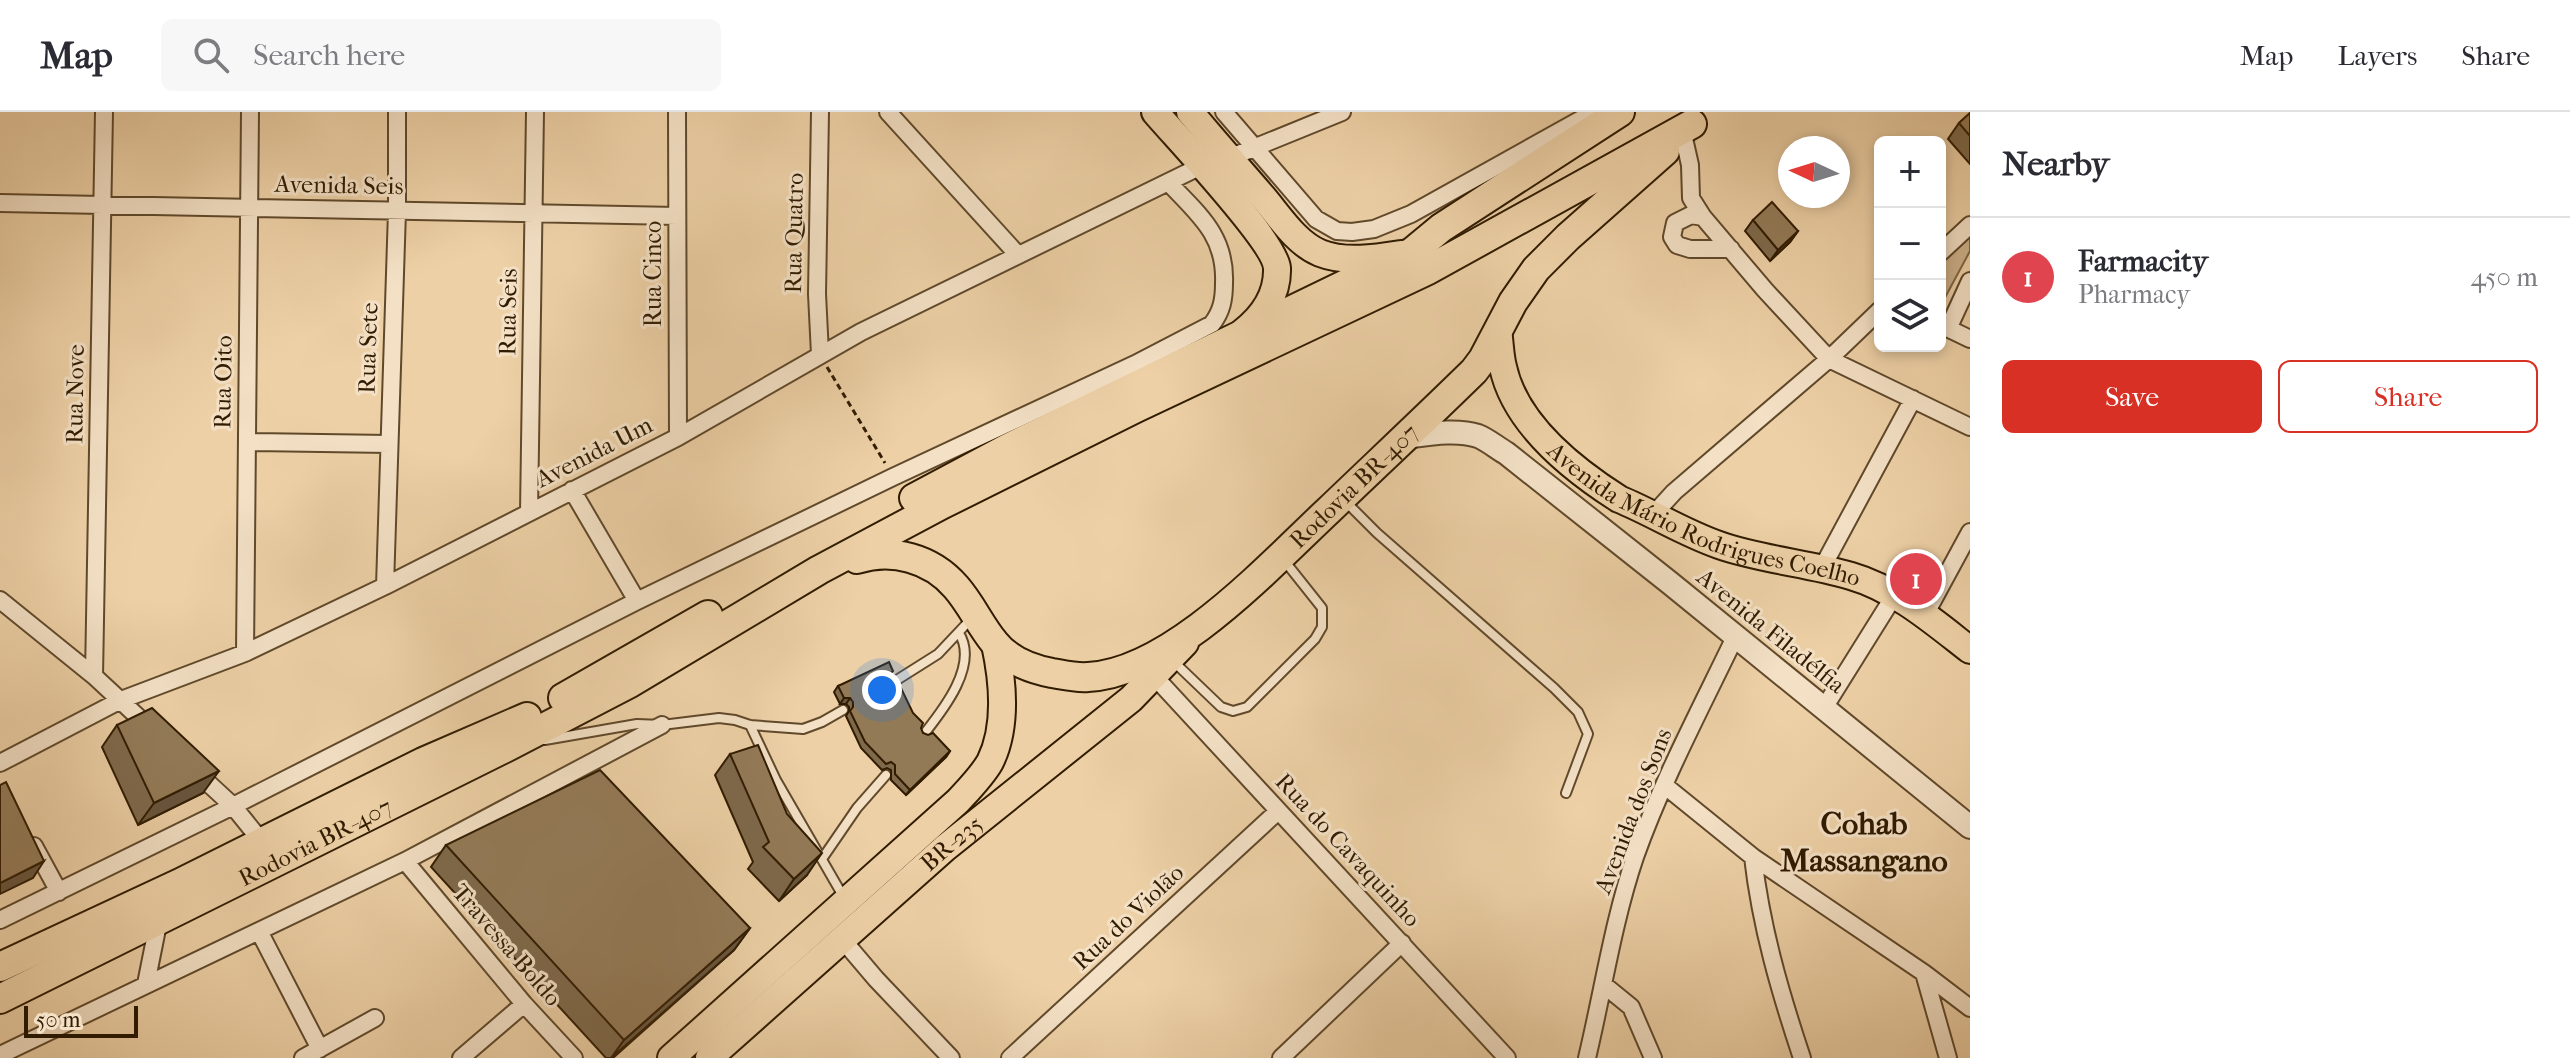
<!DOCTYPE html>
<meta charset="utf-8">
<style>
:root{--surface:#fff;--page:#f7f7f7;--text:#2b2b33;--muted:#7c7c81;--line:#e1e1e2;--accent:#d93025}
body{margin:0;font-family:"IM FELL French Canon",serif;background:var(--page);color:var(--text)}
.controls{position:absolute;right:24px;top:24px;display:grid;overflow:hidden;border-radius:12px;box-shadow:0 4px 12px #0003}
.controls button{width:72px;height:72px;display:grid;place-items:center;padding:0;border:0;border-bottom:2px solid var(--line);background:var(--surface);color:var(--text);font:40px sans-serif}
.compass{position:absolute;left:1778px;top:24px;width:72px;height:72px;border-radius:50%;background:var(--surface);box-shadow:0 4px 12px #0003;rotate:274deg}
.scale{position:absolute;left:24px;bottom:20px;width:114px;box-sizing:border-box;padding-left:8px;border:4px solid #311c02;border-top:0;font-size:22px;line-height:28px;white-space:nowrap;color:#311c02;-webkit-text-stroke:6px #f3e0c5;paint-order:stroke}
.you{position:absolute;left:882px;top:578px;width:28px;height:28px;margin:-20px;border:6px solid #fff;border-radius:50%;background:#1a73e8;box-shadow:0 0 0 12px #1a73e833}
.badge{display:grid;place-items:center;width:52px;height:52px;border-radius:50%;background:var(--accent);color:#fff;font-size:26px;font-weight:700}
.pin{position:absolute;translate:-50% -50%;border:4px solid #fff;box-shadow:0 2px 8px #0006}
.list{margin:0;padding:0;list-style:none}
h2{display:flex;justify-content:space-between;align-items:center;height:104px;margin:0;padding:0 32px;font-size:34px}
h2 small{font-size:26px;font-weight:400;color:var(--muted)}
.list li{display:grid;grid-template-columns:52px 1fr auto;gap:24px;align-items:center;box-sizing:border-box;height:120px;padding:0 32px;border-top:2px solid var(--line)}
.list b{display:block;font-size:30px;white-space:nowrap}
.list p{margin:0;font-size:26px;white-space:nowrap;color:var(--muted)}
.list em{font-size:26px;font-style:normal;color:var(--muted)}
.actions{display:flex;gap:16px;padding:24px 32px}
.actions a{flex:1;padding:18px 0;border:2px solid var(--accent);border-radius:12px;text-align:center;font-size:28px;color:var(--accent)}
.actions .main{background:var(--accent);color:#fff}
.icon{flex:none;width:44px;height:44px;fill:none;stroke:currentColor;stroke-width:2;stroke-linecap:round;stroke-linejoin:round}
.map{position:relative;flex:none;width:1970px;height:946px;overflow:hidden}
header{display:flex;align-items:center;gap:48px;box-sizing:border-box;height:112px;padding:0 40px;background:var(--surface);border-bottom:2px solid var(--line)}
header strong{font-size:38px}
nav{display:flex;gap:44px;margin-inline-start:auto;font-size:28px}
.search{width:560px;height:72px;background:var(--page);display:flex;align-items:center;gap:20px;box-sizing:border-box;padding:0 28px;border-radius:12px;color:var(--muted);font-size:30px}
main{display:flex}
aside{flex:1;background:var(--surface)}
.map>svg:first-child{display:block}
</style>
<header>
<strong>Map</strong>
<div class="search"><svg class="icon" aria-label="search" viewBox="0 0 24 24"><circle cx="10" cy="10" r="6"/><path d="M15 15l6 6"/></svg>Search here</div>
<nav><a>Map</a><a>Layers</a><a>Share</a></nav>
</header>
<main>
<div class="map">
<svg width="1970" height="946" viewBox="0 0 1970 946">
<rect width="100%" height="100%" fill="#edd0a6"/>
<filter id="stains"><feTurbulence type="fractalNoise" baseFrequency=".0025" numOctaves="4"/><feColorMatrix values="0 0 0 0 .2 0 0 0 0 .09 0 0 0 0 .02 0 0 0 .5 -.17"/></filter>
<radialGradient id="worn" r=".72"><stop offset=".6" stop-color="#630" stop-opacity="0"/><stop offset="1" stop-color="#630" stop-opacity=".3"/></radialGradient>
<path fill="#cdb18a" stroke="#7f6646" stroke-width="2" d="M1970,124V139L1941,193L1940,150Z"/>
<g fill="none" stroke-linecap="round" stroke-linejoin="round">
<g stroke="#60492b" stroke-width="12">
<path id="service" d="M1345,389L1377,421L1554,576L1578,600L1588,622L1566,681
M1173,549L1221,595L1233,599L1247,595L1315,527L1322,515V496L1283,447
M892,571L938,542L972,506
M750,613L776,668L843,784
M924,622C943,598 979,553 959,521
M545,628L637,612L662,613L719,606L735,608L750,613L803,617L822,610L843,598
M822,747L857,696L886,663"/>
</g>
<g stroke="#60492b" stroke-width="20">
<path id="minor" d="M677,0L678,325
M820,0L817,182L820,242
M888,0L1018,143
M1224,0L1316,107L1337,119L1352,120L1374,117L1411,102L1594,0
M1683,22L1690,53L1691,86L1703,105
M1229,46L1342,0
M0,91L677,104
M1731,137H1690L1677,133L1672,125L1675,111L1691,103L1703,105L1765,178L1829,247L1970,315
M1940,141L1970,113
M1941,213L1970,227
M1948,217L1970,169
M247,330L389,332
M572,378L637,489
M529,400L535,0
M1654,402L1674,380L1829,247L1880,198
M1822,456L1913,287
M385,474L397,99V0
M0,488L94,564L151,617
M1925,503L1970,420
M245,541L250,0
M94,564L104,0
M1154,564L1507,946
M1824,596L1894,484
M0,651L121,588L245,541L385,474L678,325L861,220L1201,54
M194,658L233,694L262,730
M1664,673L1753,745L1924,861L1970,896
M34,734L59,780
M1753,745C1761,815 1780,880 1802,946
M405,749L524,892L574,946
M0,808L233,694L637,489L893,365L1135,252L1212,212C1222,199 1224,187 1224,171C1226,123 1198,102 1168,70
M259,819L320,937
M842,827L876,867L951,946
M1924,861L1948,946
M146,872L159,807
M1604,873L1631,895L1653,946
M0,943L405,749L662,613
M303,946L375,906
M461,946L524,892
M1010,946L1278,699
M1281,946L1402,831
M1587,946C1603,879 1613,810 1635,745C1662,669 1701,596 1736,523"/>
</g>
<g stroke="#60492b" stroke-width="26">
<path id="tertiary" d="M1406,325C1429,322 1456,317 1478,324C1488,328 1497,336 1506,341L1670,471L1970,715"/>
</g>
<g stroke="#311c02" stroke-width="30">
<g id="primary">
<path d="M1155,0C1178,27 1275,129 1277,156C1278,183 1262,205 1243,220"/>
<path d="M1190,0C1214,29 1239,57 1263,85C1280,105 1296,131 1320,141C1345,151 1376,146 1401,142"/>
<path id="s1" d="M1498,218C1500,231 1500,244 1503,255C1515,312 1572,357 1619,387C1653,401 1684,421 1719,433C1762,448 1807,451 1851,464C1896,477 1934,510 1970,538"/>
<path d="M671,946L958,689C969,677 982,664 990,650C1008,614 1003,569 995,532"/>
<path id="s2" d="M709,946L945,736L1131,587L1185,531"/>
</g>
</g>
<g stroke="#311c02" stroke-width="32">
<g id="trunk">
<path d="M914,386L1006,337L1412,140L1441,116L1620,0"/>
<path id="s3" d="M857,447C892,436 931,446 956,475C971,492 980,513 994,530C1008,548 1031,557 1052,561C1064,563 1076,566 1088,565C1172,561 1270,453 1329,398C1377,352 1426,306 1474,259L1483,247L1513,190L1536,157L1568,125L1665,39"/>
<path d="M563,586L708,503"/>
<path d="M0,855L178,772L423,650L527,605"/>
<path id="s4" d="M0,887L509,634L630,571L819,458L943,392L1136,296L1428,158L1692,12"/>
</g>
</g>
<path stroke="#311c02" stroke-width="3" stroke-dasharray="6 4" stroke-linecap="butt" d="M827,255L885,351"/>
<use href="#service" stroke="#f3e0c5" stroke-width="8"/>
<use href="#minor" stroke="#f3e0c5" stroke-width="16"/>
<use href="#tertiary" stroke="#f3e0c5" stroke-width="22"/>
<use href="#primary" stroke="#edd0a6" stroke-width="26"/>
<use href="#trunk" stroke="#edd0a6" stroke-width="28"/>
</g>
<path fill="#7e694b" stroke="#311c02" stroke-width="2" d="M1970,1V52L1948,27L1959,11Z
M1753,108L1798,119L1790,130L1770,149L1745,119Z
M890,564V568L923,621L950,639L946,645L906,683L891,668V658L887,656L882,658L861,636L846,604L849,599V595L846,592H840L834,580L838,574Z
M117,613L203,681L138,713L102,635Z
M730,642L807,763L779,789L748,757L753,750L715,663Z
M446,733L750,816L734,838L613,946H606L431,755Z"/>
<path fill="#67553d" stroke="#311c02" stroke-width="2" d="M1798,119L1790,130L1770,149L1778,138Z
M844,586H850L846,592H840Z
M950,639L946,645L906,683L910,678Z
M219,659L203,681L138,713L154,691Z
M822,741L807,763L779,789L794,767Z
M44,749L33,766L0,782V771Z
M750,816L734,838L611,946L624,928Z"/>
<path fill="#937a57" stroke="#311c02" stroke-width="2" d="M1970,1V24L1959,11Z
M1772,90L1798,119L1778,138L1753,108Z
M889,550L893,559L889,563L890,568L893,572H899L913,601L923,611L921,616L923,621L928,623L933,621L950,639L910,678L895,662V653L891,650L886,652L865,630L850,599L853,595V590L850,586H844L838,574Z
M152,596L219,659L154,691L117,613Z
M758,633L787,702L822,741L794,767L763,735L769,730L730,642Z
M600,658L750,816L624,928L446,733Z
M6,670L44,749L0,771V673Z"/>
<g text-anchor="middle" stroke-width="6" stroke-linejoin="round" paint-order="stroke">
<g font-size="24" fill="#311c02" stroke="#f3e0c5">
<text transform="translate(339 73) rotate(1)" y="8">Avenida Seis</text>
<text transform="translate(794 121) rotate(-89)" y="8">Rua Quatro</text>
<text transform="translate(653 162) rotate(-90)" y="8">Rua Cinco</text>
<text transform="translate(508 200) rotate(-89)" y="8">Rua Seis</text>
<text transform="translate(368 236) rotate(-88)" y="8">Rua Sete</text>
<text transform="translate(223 270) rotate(-89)" y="8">Rua Oito</text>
<text transform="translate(75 282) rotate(-89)" y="8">Rua Nove</text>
<text transform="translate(594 340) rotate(-27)" y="8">Avenida Um</text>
<text dy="8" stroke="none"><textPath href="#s3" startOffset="612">Rodovia BR-407</textPath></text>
<text dy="8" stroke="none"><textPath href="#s1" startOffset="302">Avenida Mário Rodrigues Coelho</textPath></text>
<text transform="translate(1771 519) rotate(39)" y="8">Avenida Filadélfia</text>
<text transform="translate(1633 699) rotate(-69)" y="8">Avenida dos Sons</text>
<text dy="8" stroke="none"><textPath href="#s4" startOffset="352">Rodovia BR-407</textPath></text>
<text dy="8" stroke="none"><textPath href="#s2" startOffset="324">BR-235</textPath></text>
<text transform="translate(1348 738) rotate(47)" y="8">Rua do Cavaquinho</text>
<text transform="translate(1128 805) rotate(-43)" y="8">Rua do Violão</text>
<text transform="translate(507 833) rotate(49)" y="8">Travessa Boldo</text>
</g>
<g font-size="32" font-weight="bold" fill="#311c02" stroke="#f3e0c5">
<text x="1864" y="722">Cohab<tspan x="1864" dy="37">Massangano</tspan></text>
</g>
</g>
<rect width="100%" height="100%" filter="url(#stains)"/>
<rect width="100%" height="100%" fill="url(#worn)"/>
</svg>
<div class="controls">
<button>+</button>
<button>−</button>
<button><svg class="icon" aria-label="layers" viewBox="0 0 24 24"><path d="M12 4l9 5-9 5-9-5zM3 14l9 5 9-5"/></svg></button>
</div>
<svg class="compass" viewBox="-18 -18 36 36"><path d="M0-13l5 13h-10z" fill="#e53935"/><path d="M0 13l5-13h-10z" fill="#7c7c81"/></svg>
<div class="scale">50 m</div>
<div class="you"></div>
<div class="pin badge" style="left:1916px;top:467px;background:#e0444e">1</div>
</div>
<aside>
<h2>Nearby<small></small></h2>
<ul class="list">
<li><span class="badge" style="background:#e0444e">1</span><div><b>Farmacity</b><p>Pharmacy</p></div><em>450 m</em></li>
</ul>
<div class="actions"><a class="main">Save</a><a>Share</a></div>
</aside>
</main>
